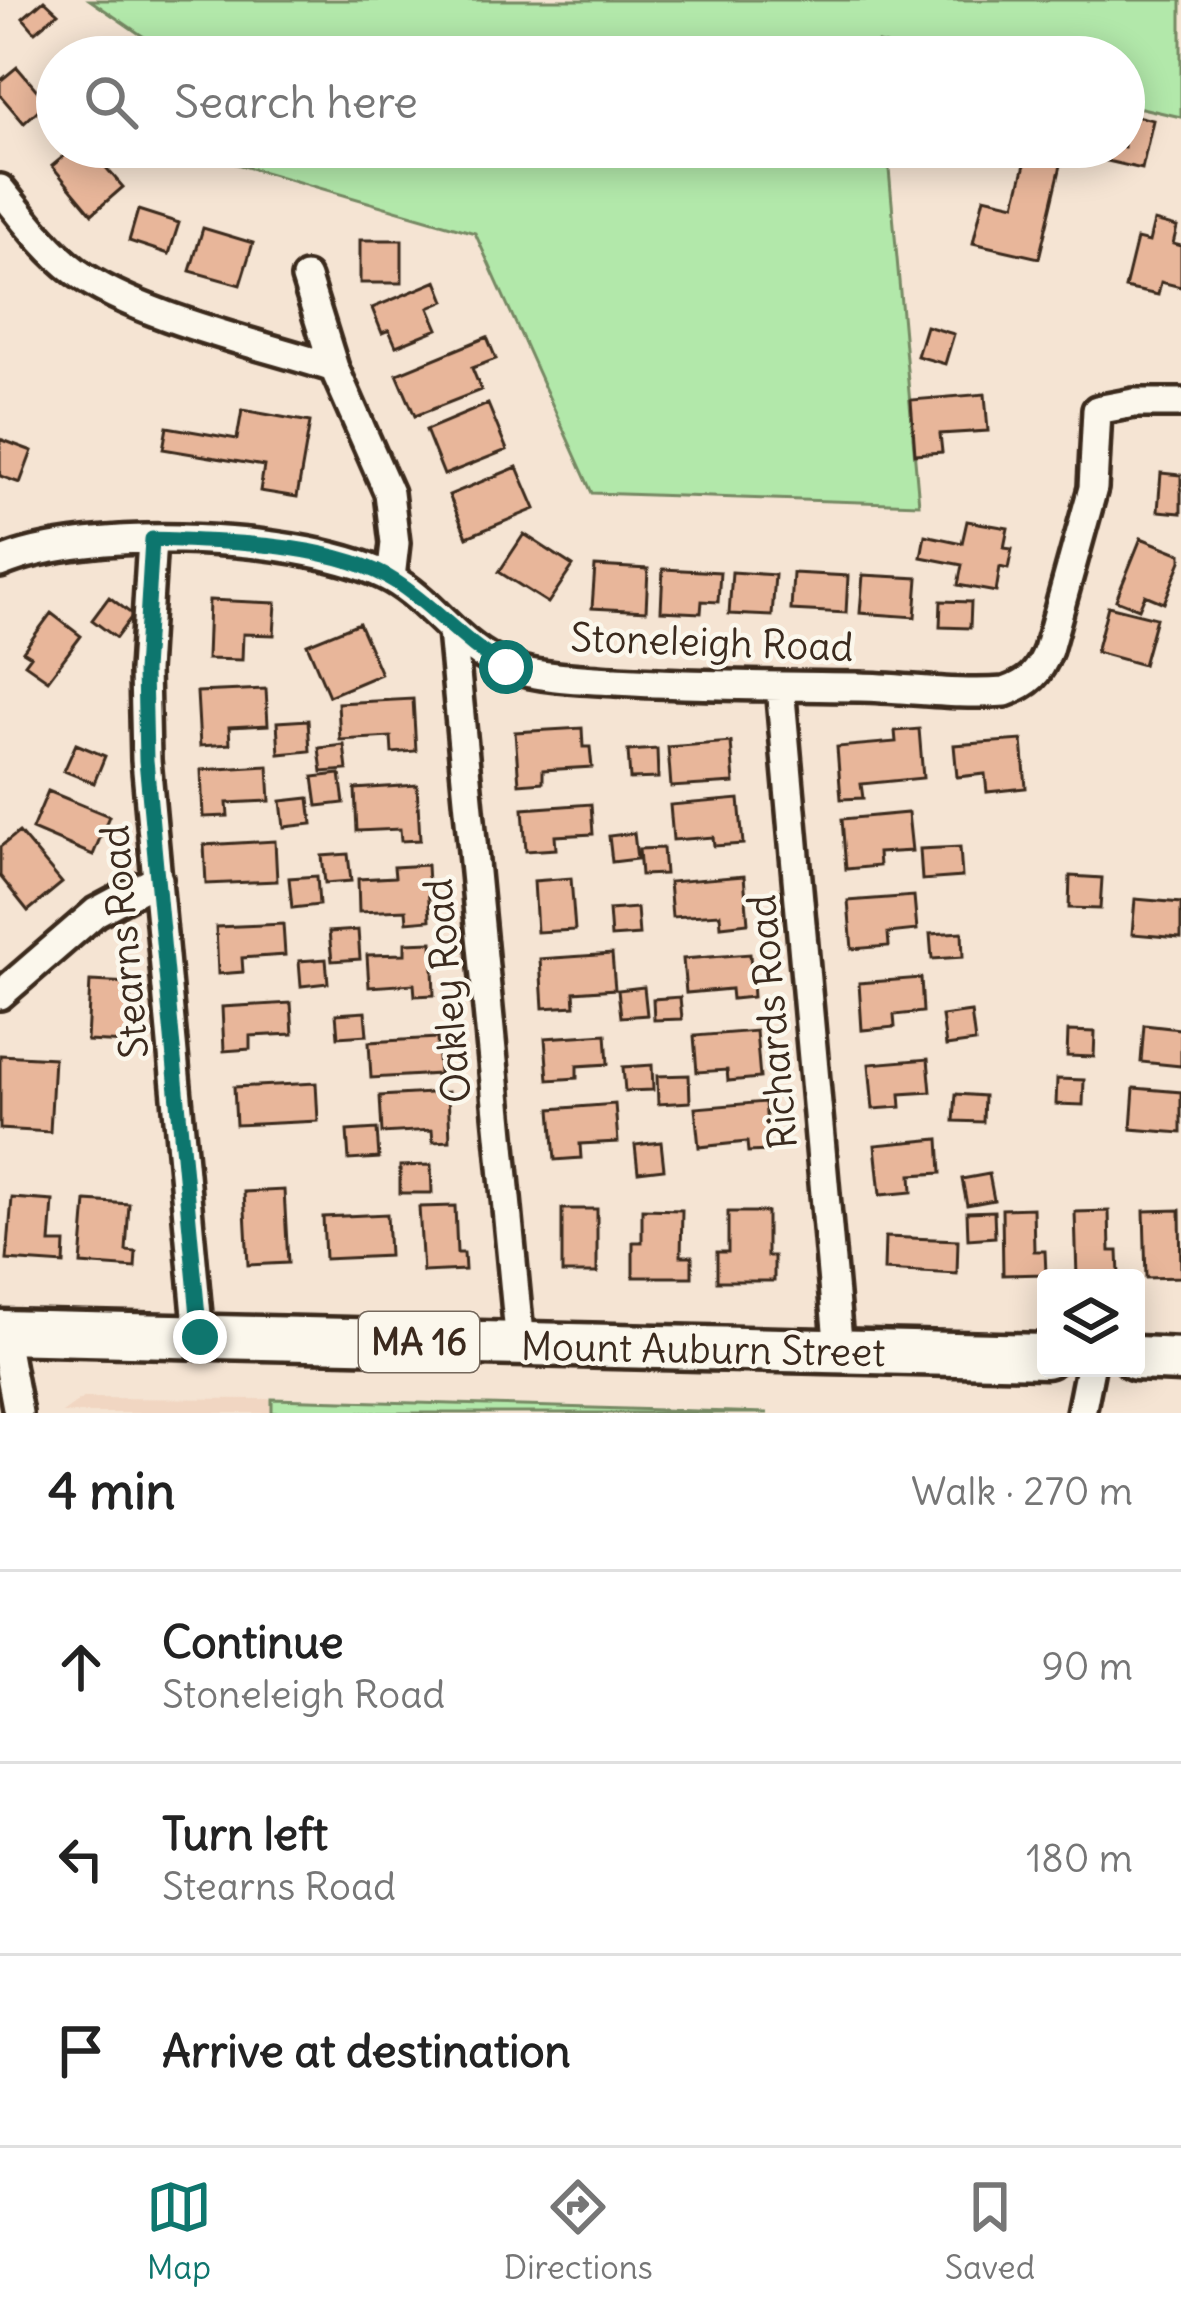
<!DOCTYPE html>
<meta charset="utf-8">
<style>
:root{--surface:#fff;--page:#f2f2f2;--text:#222;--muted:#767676;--line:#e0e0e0;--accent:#0f766e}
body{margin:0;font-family:Delius,sans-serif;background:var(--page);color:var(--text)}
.controls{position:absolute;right:36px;bottom:36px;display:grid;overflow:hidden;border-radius:12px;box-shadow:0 6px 30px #0003}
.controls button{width:108px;height:108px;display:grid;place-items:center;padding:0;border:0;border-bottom:3px solid var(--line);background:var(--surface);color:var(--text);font:60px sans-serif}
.stop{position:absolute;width:36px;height:36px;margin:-27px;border:9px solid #0f766e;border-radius:50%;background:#fff}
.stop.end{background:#0f766e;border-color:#fff;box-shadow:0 3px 12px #0008}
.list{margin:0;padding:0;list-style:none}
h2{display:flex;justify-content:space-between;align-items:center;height:156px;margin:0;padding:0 48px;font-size:51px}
h2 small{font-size:39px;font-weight:400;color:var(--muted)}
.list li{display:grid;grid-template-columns:78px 1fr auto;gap:36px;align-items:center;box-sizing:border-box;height:192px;padding:0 48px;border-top:3px solid var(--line)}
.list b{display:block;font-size:45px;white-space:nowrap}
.list p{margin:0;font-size:39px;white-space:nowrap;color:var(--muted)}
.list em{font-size:39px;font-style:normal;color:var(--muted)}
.icon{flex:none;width:66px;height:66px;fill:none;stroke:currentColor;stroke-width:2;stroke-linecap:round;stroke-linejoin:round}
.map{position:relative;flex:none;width:1181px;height:1413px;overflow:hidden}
.search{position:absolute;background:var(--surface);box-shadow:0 6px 30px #0003;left:36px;right:36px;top:36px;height:132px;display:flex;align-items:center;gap:30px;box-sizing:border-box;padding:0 42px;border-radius:66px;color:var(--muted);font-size:45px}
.sheet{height:732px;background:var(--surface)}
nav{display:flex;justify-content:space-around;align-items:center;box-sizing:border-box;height:168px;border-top:3px solid var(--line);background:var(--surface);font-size:33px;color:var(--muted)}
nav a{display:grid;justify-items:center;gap:6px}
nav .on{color:var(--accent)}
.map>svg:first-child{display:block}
</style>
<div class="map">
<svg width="1181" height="1413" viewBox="0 0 1181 1413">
<rect width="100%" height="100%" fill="#f5e4d3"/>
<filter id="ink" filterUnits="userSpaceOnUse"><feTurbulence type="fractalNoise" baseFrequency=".00833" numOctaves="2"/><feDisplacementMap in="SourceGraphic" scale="24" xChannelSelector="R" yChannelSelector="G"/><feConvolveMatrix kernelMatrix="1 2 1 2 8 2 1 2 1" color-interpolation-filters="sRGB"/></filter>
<g filter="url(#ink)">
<path fill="#f1d6c2" d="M83,1398L272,1399L768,1413H62Z"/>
<path fill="#b2e8aa" stroke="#768964" stroke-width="3" d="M90,0H1181V117L1124,104V57H934L878,43L879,57H170L172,43L147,39Z
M178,147H887L919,504L592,493L475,233Z
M272,1399L768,1413H272Z"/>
<path fill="#e8b69a" stroke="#3b2a1e" stroke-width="3" d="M44,0L58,13L35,32L23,18Z
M17,67L47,102L24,123L0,95V81Z
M1124,113L1153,120L1142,169L1098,159L1101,147H1124Z
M75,147H88L123,187L92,214L52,166Z
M1027,156L1061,165L1039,258L973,243L984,197L1015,204Z
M138,210L179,223L169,254L129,241Z
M1154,221L1177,227L1173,244L1181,246V287L1161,282L1158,295L1125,288L1137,239L1149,242Z
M203,228L253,243L240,285L190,271Z
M360,240H402V283H360Z
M437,281L445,301L429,308L438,329L396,346L389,330L382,333L372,308Z
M926,326L954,334L945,364L917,356Z
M487,337L496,359L472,368L481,390L415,416L397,374Z
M985,394L988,431L940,434L942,452L915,454L911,400Z
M488,404L507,450L444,475L426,430Z
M242,410L310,422L297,497L260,491L264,466L163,449L167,427L237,439Z
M0,439L32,451L20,483L0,476Z
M517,467L535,509L467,537L449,495Z
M1161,473L1181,475V513L1158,511Z
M967,521L1008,528L1004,548L1012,549L1008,569L1000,567L996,592L958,585L962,565L921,557L925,535L962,543Z
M524,534L573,566L548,603L499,572Z
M1141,538L1181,554V561L1164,603L1145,595L1139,609L1116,600Z
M595,566L648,569L646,611L592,608Z
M663,569L720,572L718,602L702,601L701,613L661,611Z
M732,572L775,575L772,616L729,614Z
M793,573L848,576L846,613L791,610Z
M863,575L918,578L915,617L860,613Z
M109,597L133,615L116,638L92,620Z
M209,600L276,603L274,635L243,634L242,660L207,659Z
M941,601L971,602L970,628L940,627Z
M1108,606L1156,618L1143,665L1096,652Z
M51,613L81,636L48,680L25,664L31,656L23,651Z
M359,623L381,674L329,696L307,644Z
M266,689L268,725L229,727L230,744L200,746L197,692Z
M413,699L416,751L392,753L391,737L340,740L338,703Z
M308,720L310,751L279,754L277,722Z
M582,728L583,747H590L592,767L543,770V782L519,784L515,732Z
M919,729L923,778L861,784L863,798L841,799L837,747L896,742L895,731Z
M1022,740L1026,788L987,792L985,774L957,777L954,745Z
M731,742L734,783L671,787L668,747Z
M76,744L105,756L94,783L64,771Z
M344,745L347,770L322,772L319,748Z
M657,749L658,778L630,779L628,751Z
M268,766L270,801L227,803L228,816L203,817L201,770Z
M340,774L344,803L317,806L313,777Z
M417,785L420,840L401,841L400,829L357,831L355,789Z
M48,791L109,816L93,855L32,829Z
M309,798L312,824L284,827L281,801Z
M739,799L743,844L714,846L713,837L673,840L670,805Z
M591,804L593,834L555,836L556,849L526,851L523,809Z
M908,813L912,851L878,853L879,866L846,869L842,819Z
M19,832L62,883L28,911L0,876V847Z
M634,833L637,859L612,862L609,836Z
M275,841L277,881L206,884L204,845Z
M960,847L962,877L922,880L920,849Z
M663,848L665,874L641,875L639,849Z
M348,854L351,881L325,883L322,856Z
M427,865L430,920L407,922L406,910L359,912L358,879L395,877L394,867Z
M317,876L319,905L292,908L289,878Z
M744,876L748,923L721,926L720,914L672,917L669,882Z
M1070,876L1102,878L1100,909L1069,908Z
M571,878L575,930L537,932L534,881Z
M914,896L917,930L888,933L889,946L852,949L848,901Z
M1135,899L1181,903V938L1132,934Z
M637,908L639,935L611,937L609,910Z
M283,924L285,955L242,958L243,972L218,974L216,927Z
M358,930L360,959L332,961L329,932Z
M962,932L963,957L932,959L930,934Z
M432,942L434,995L415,996L414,984L369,987L367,955L405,954V943Z
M612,954L615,989L574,992L575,1006L543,1008L540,959Z
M750,954L753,997L732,999L731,989L686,993L683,959Z
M326,959L328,983L301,986L299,961Z
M921,978L923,1012L894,1015L895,1027L862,1030L859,983Z
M90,981L131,983L128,1043L87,1041Z
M644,987L647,1015L621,1017L618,990Z
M680,997L682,1019L654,1020L653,999Z
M291,1003L293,1034L250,1036V1049L224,1051L222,1007Z
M365,1012L367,1035L338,1037L336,1014Z
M971,1012L975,1042L946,1046L942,1016Z
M1181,1023V1066L1141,1062L1144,1025L1180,1029Z
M756,1031L760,1078L728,1081L727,1070L697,1072L694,1036Z
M1068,1031L1095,1032L1094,1057L1067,1056Z
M606,1034L608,1064L577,1066V1078L548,1080L545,1038Z
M437,1038L439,1074L371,1078L369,1042Z
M0,1055L54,1058L50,1132L0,1129Z
M928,1059L931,1092L900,1094L901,1107L873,1109L869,1064Z
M652,1065L653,1090L625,1091L623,1067Z
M689,1075L690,1102L658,1104L657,1076Z
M1057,1079L1084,1080L1083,1105L1056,1104Z
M316,1083L318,1121L236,1125L234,1087Z
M1134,1088L1181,1092V1133L1131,1129Z
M448,1092L450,1141L433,1142L432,1130L382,1133L380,1096Z
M956,1094L984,1096L983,1122L954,1121Z
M765,1102L769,1151L748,1152L747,1142L699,1147L695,1108Z
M615,1104L618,1142L580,1144L581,1158L555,1160L551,1109Z
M377,1129L379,1158L349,1160L347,1131Z
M939,1139L941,1173L911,1175L912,1192L880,1195L875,1145Z
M661,1142L664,1169L638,1172L635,1145Z
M431,1165L432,1193H400V1166Z
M989,1174L994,1200L967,1205L962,1179Z
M284,1190L288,1263L248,1265L244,1192Z
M12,1198L53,1201L50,1243H65L64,1264L7,1260Z
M86,1201L129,1204L126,1251L136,1252L135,1268L81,1264Z
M455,1206L457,1253H464L465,1270L423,1272L419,1207Z
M1033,1208L1034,1251H1045L1046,1274L1003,1275L1002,1209Z
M562,1209H597V1273H562Z
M642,1209L682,1210L681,1256H692V1277H633V1242H642Z
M1180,1210L1181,1277L1146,1278L1144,1211Z
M994,1211L995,1237L968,1239L967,1212Z
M1109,1211L1110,1251H1118L1119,1276L1077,1278L1075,1212Z
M728,1212H767V1256H774V1281H717V1252H728Z
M387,1214L389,1256L325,1259L323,1217Z
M885,1237L958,1240L957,1274L884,1270Z"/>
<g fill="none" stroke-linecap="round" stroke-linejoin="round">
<g stroke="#3b2a1e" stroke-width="36">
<path id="minor" d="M0,189C23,217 46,249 75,271C136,316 259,344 334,368
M306,278L334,368L389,493L395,543L391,578
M152,539L144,671L146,760L199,1337
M0,563C86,525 310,533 392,579C434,603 460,650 507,667C540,678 580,679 615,681C697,686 779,686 860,687C908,688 958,696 1005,692C1029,683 1039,674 1048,650L1093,488L1097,410L1134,403H1181
M452,631L520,1345
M780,686L839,1352
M0,995L96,912L158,879
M3,1332L18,1413
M1081,1413L1090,1368"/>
</g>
<g stroke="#3b2a1e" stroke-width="51">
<path id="primary" d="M0,1332L1046,1356
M1136,1358L1181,1360"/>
</g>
<use href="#minor" stroke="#fbf7ec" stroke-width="27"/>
<use href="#primary" stroke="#fbf7ec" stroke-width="42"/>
</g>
</g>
<g fill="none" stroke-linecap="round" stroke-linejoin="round" filter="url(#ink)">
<path stroke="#0f766e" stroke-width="15" d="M200,1337L146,760L144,671L152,539C224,542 334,542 396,582C436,608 464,644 506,667"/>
</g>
<g text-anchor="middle" stroke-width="9" stroke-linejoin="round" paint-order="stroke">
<rect fill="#fbf7ec" stroke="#75685c" stroke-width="3" x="359" y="1312" width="120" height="60" rx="9"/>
<g font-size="36" font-weight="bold" fill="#3b2a1e">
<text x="419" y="1355">MA 16</text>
</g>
<g font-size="39" fill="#3b2a1e" stroke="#fbf7ec">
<text transform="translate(712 642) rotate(2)" y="14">Stoneleigh Road</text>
<text transform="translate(124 942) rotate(-95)" y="14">Stearns Road</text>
<text transform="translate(447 991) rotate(-95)" y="14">Oakley Road</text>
<text transform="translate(772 1022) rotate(-95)" y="14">Richards Road</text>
<text transform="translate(703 1349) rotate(1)" y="14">Mount Auburn Street</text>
</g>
</g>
</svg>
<div class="controls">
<button><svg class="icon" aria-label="layers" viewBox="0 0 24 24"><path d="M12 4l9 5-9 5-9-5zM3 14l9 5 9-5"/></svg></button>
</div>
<div class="stop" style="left:506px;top:667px"></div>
<div class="stop end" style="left:200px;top:1337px"></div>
<div class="search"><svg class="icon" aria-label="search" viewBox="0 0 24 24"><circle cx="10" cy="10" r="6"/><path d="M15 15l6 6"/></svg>Search here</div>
</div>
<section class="sheet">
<h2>4 min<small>Walk · 270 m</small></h2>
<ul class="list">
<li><svg class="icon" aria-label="ahead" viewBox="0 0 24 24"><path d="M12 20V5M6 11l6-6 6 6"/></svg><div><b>Continue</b><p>Stoneleigh Road</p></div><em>90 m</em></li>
<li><svg class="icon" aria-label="left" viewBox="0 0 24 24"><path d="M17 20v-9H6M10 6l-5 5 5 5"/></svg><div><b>Turn left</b><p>Stearns Road</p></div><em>180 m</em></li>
<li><svg class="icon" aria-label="arrive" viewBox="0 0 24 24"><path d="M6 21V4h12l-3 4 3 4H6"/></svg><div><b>Arrive at destination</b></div></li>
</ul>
</section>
<nav>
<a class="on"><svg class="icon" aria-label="map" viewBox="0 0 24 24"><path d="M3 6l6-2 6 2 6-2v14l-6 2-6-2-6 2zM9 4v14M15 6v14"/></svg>Map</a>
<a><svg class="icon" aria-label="directions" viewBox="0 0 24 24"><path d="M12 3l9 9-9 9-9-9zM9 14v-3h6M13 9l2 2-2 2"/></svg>Directions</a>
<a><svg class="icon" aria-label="saved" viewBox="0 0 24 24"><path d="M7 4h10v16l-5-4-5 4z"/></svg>Saved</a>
</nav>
